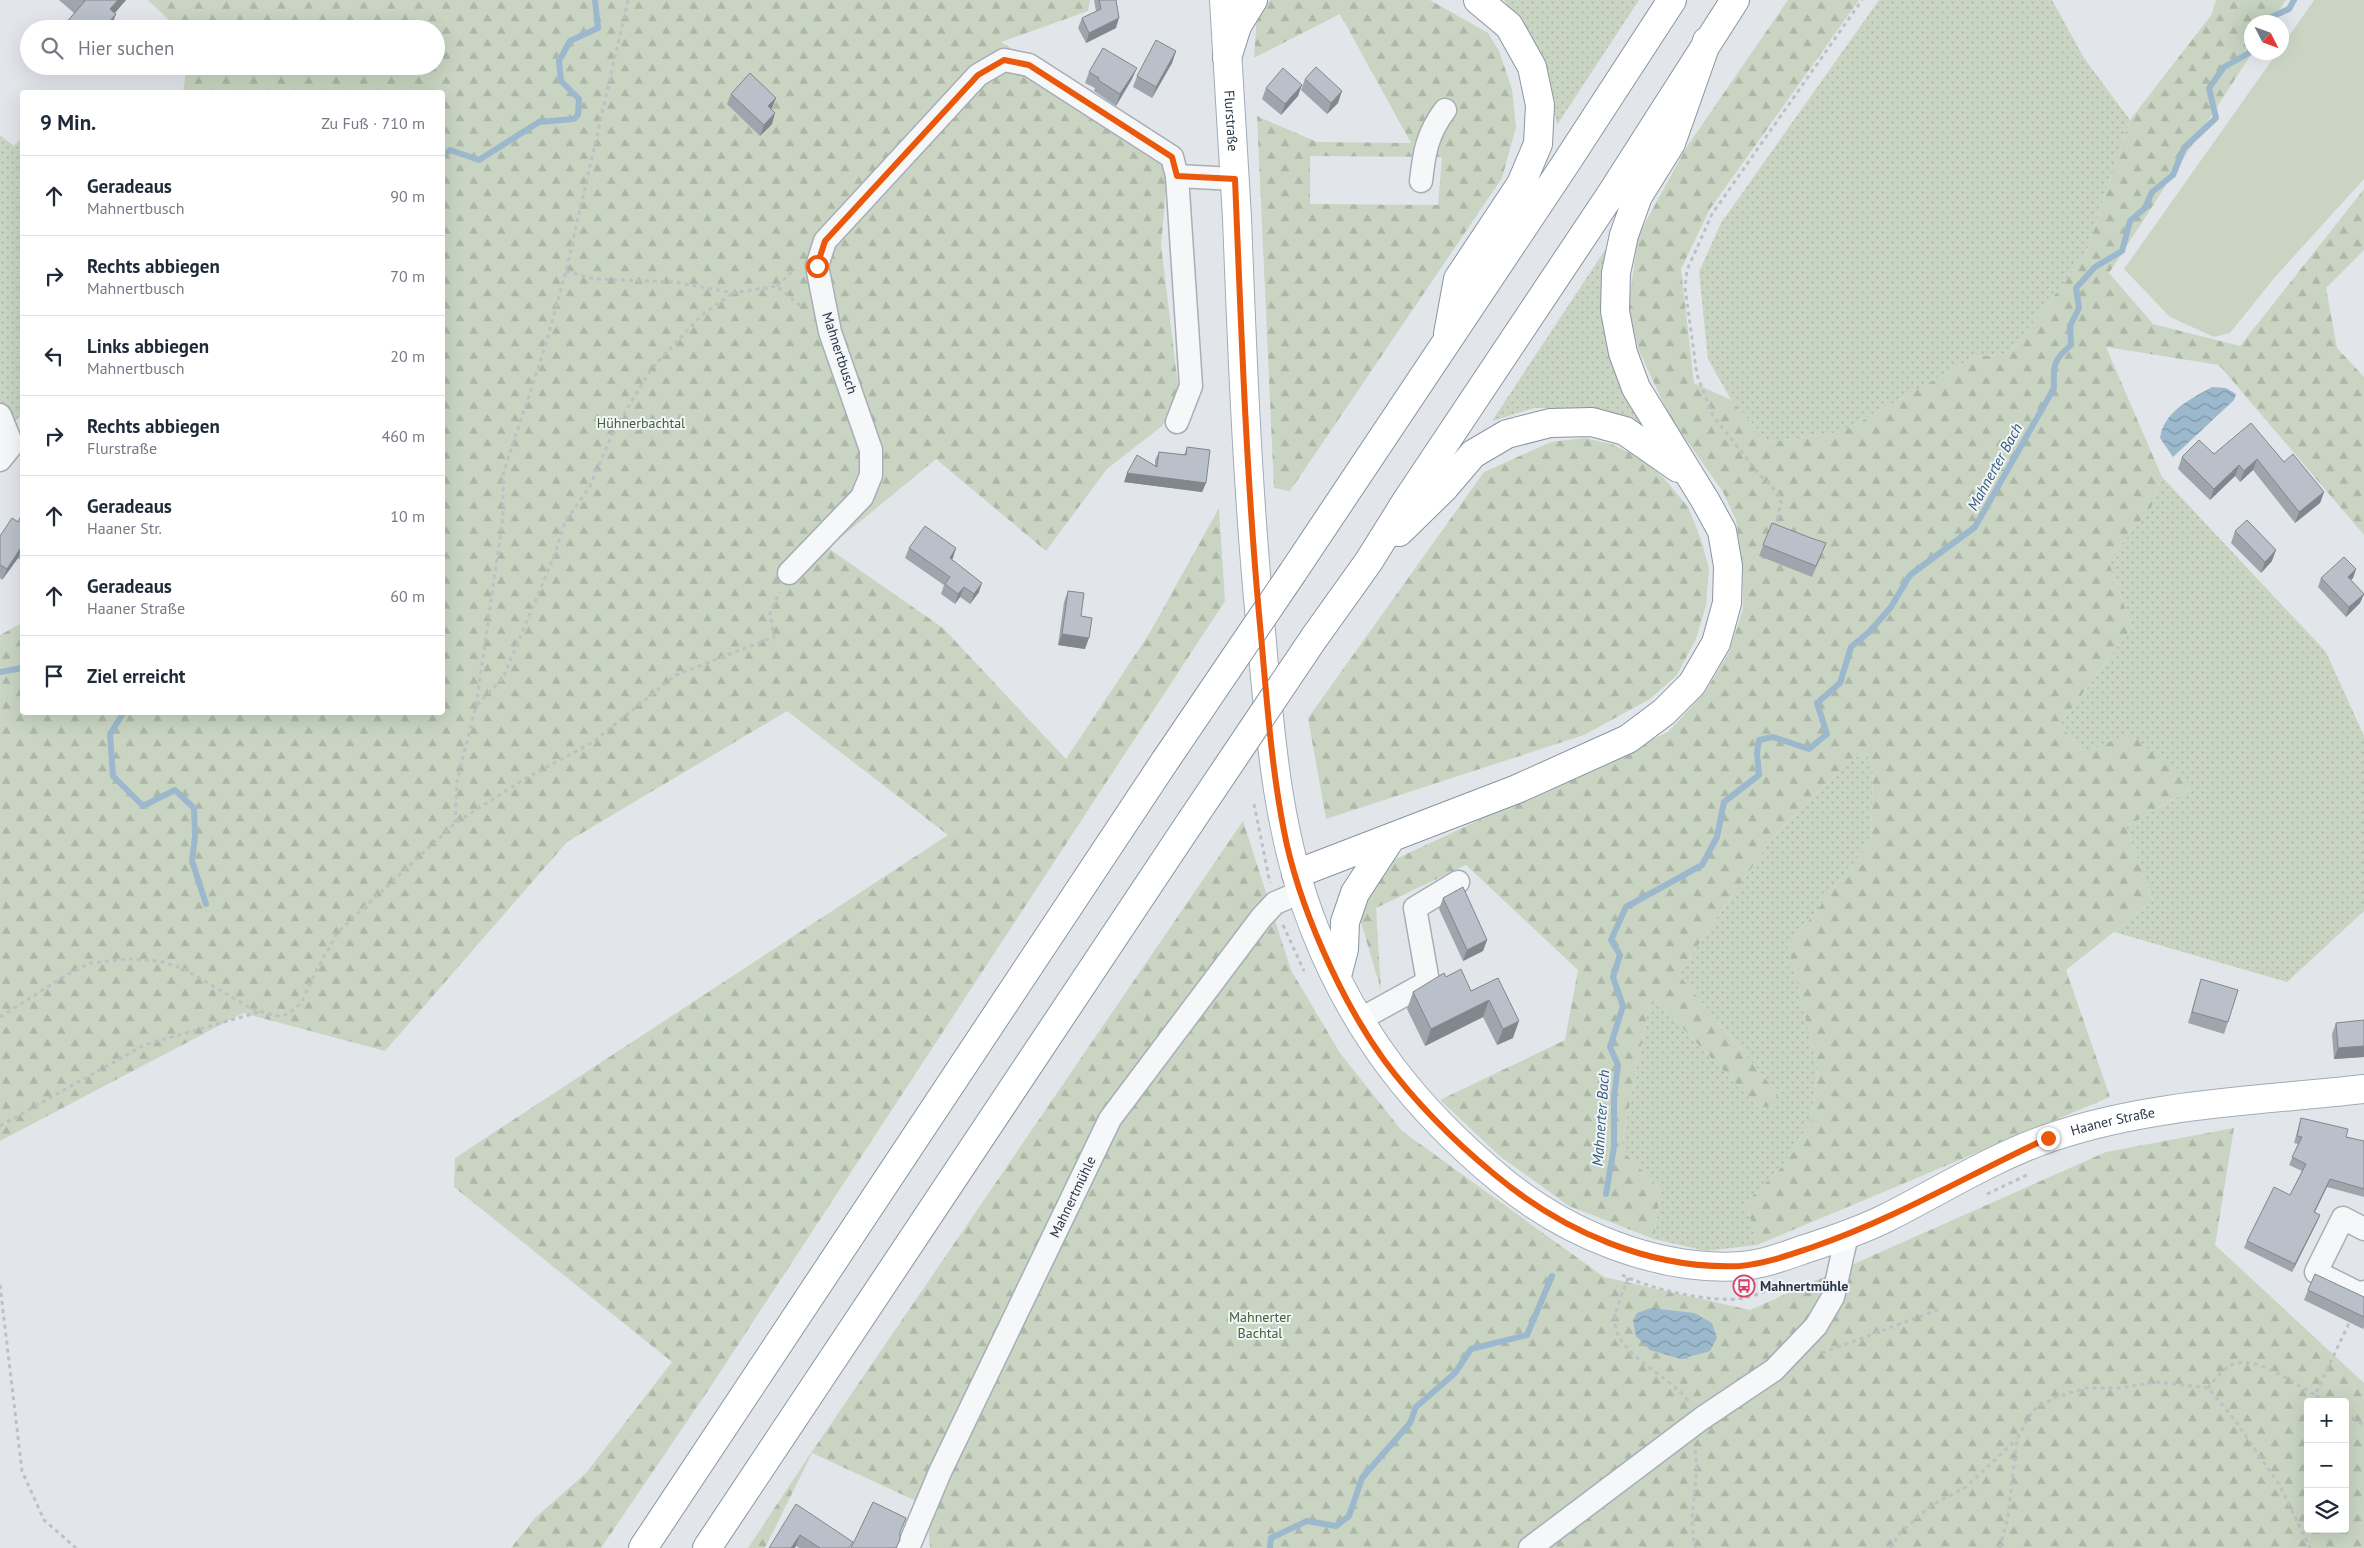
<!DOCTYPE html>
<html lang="de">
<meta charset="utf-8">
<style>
:root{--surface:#fff;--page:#f2f2f3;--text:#1f2937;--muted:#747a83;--line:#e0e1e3}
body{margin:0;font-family:"PT Sans",sans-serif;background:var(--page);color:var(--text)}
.controls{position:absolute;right:15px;bottom:15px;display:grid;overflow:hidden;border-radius:5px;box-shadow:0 5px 20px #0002}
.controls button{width:45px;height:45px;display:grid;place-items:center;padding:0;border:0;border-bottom:1px solid var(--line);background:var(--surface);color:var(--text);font:25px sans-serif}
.compass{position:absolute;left:2244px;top:15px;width:45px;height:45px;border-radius:50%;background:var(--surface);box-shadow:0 5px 20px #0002;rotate:132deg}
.stop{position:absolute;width:15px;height:15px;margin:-11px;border:4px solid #ea580c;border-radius:50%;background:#fff}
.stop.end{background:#ea580c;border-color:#fff;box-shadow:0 1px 5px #0008}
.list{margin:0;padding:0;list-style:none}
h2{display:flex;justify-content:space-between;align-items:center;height:65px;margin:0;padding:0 20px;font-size:21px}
h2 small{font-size:16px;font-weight:400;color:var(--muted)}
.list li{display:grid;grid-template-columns:32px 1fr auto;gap:15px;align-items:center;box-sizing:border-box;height:80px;padding:0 20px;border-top:1px solid var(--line)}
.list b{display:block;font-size:19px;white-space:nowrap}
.list p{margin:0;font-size:16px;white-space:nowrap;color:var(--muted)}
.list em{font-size:16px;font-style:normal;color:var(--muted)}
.icon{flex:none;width:28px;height:28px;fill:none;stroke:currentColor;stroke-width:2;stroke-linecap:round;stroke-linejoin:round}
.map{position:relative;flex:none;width:2364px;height:1548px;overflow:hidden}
.search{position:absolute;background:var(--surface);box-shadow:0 5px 20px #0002;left:20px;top:20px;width:425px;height:55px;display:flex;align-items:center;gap:12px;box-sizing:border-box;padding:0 18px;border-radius:28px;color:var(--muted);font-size:19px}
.panel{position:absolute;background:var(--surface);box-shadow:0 5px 20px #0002;left:20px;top:90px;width:425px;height:625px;border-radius:5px}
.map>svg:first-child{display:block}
</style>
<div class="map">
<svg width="2364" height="1548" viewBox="0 0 2364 1548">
<defs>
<pattern id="grass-dots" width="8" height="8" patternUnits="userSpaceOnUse" patternTransform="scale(1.25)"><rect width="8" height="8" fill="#c9d5c2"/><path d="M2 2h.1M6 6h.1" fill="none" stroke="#adb7a8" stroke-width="1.8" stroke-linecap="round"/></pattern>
<pattern id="forest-firs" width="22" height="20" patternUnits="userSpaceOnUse" patternTransform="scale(1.25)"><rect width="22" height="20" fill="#c9d5c2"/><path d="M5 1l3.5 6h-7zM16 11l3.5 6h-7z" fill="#adb7a8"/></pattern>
<pattern id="water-waves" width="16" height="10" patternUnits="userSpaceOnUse" patternTransform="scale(1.25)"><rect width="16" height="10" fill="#9bb8cd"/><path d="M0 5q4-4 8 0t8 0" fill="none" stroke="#7e96a8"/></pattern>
</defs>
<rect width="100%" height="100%" fill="#e2e6eb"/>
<path fill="url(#grass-dots)" d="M1504,0H1639L1557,125L1544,64Z
M1879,0H2052L2084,58L2130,120L2085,256L2009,354L1975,357L1842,432L1769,442L1731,400L1708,359L1699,272L1721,223Z
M0,135L14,146L22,138V415L15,421L0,402Z
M1605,250L1602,317L1615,367L1644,425L1586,408H1534L1492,421Z
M2162,477L2326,652L2364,736V911L2287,982L2114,932L2153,901L2126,827L2191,789L2084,753L2060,724L2132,627L2108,560L2151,508Z
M1866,753L1873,765L1871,841L1788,947L1818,1069L1810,1123L1782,1167L1746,1202L1757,1245L1706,1251L1654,1239L1660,1189L1621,1149L1651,995L1759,1108L1778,1094L1678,974L1773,837L1851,759Z"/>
<path fill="url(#forest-firs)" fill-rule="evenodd" d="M148,0H1090L1088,11L1001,42L1170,145L1161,245L1180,402L1162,426L1107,469L1046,551L936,459L828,548L943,628L1066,759L1149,634L1219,508L1225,601L711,1386L601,1548H511L535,1518L586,1473L672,1362L454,1187L455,1158L948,835L787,711L567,842L385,1051L243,1013L0,1141V635L22,623V712H442V92H183L187,66H436V29H178Z
M1270,0H1430L1488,33L1499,51L1512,89L1516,127L1502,178L1290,491L1274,488L1257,116L1317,142L1411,143L1340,14L1254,58L1257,13ZM1310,156L1442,157L1438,205L1310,204Z
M1788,0H1859L1710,209L1681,269L1694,383L1731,400L1769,442L1842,432L1975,357L2009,354L2085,256L2130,120L2212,14L2216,0H2286L2271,22H2252V53L2109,273L2153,324L2240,346L2364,189V250L2326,288L2337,348L2364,377V535L2219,365L2106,347L2162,477L2151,508L2108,560L2132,627L2060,724L2084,753L2130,733L2192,788L2126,827L2153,901L2066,970L2110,1097L1757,1245L1746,1202L1782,1167L1810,1123L1818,1070L1788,947L1871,841L1873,765L1866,753L1851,759L1773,837L1678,974L1778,1094L1771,1106L1759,1108L1651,995L1621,1149L1660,1189L1654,1239L1569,1206L1501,1157L1440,1100L1565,1040L1578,970L1466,865L1376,908L1381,990L1360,919L1383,865L1668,732L1706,691L1729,652L1743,609V573L1736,520L1723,492L1670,417L1639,351L1628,309L1638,236L1686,148Z
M1585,438L1611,444L1637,456L1663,477L1688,507L1701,539L1709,569L1706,605L1696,639L1677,675L1650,699L1584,735L1326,819L1308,718L1484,472L1551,442Z
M1243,821L1291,970L1340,1053L1402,1131L1604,1277L1750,1310L2106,1152L2234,1128L2215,1245L2364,1383V1548H930L927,1506L812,1453L765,1548H748L811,1453ZM2308,1402H2345V1529H2308Z"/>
<path fill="#c9d5c2" d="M2314,0H2364V179L2275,277L2230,333L2214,337L2170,317L2124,269L2277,53L2282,52V46Z"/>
<path fill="url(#water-waves)" d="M2212,387L2226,388L2236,394L2234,400L2173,457L2160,438C2164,411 2191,399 2212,387Z
M1651,1308L1694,1313L1712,1323L1717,1338L1710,1351L1681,1359L1650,1350L1636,1336L1633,1320L1637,1313Z"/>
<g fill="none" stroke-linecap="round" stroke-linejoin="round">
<path stroke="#9bb8cd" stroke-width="6" d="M2260,22L2289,9L2294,0
M442,157L450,150L479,160L539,122L574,119L578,115L579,99L561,81L559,61L570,41L598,28L595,0
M0,672L22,668
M124,712L110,734L113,776L143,806L175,790L194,808L195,836L192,861L206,904
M1606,1194L1614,1147V1097L1618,1065L1610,1047L1623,1006L1613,977L1620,955L1611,940L1626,907L1702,865L1717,837L1724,802L1759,775L1757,753L1759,740L1773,737L1809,749L1827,734L1817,703L1840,683L1851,647L1869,632L1891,607L1910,575L1975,527L2054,388C2053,366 2053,360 2071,345L2070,326L2079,308L2076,288L2095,267L2122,251L2130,221L2145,208L2152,192L2173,175L2184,148L2216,118L2209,88L2224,67L2249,53L2252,47
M1270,1548L1271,1538L1307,1521L1336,1526L1349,1516L1362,1478L1410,1423L1416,1407L1455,1373L1471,1349L1527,1335L1552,1276"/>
<g stroke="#a7aeb6" stroke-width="25">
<g id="minor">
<path d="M1421,181C1424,153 1427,134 1445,110"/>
<path d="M0,415L12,445L0,460"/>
<path d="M1177,422L1191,386L1177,176"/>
<path d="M789,573L862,497L871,475V450L830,332L817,266L825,241L978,75L1004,60L1029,65L1172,157L1177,176L1235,179"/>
<path d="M1359,1020L1428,982L1415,908L1458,882"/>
<path d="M2364,1229L2343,1218L2316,1272L2362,1295L2364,1292"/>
<path id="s1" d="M908,1548L940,1472L1110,1119L1261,918L1275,903L1301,892"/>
<path d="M1530,1548L1701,1419L1774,1370L1816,1326L1833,1297L1847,1235"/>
</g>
</g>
<g stroke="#a0acb7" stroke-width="30">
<g id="major">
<path id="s2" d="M1224,0C1228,73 1233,145 1237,218C1242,348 1247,479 1259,609C1269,717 1274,828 1315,930C1355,1032 1416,1110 1501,1180C1565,1233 1657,1272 1742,1266C1764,1264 1785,1256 1805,1249C1833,1240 1860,1231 1886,1218C1940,1191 1995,1156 2052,1137C2152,1103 2260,1101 2364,1089"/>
</g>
</g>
<g stroke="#8895a2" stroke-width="30">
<path id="highway" d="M1227,58L1237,26L1253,0
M1448,334L1458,279L1521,184L1538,144L1540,105L1532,67L1509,26L1478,0
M1399,532L1444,488L1473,454L1507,434L1550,423L1592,422L1625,431L1678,468
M1293,572L1564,166L1672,0
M1314,638L1369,561L1407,500L1611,194L1735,0
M1296,874L1517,789L1628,739L1664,712L1692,684L1716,643L1727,603L1728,566L1722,531L1705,500L1636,388L1623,353L1615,311L1616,273L1624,235L1638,196L1671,143L1707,41
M1337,976L1344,949L1345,922L1355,893L1391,838
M643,1548L1165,761
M707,1548L1191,821"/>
</g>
<path stroke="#bcc1c6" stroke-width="3" stroke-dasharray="4 4" stroke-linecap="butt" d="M566,271L594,279L675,282L733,293L777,286L803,308
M777,286L795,269
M1775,527L1781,503L1778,493L1759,474L1713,416L1697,375L1685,287L1687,270L1712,214L1862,0
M477,705L503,678L555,554L565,522L590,486L614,430L652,368L702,315L733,293
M1254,804L1270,883
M455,823L457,781L476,706L503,517V474L545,347L566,271L628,0
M1283,925L1304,971
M0,1017L68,974L90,963L130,959L160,961L184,969L252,1009L277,1016L288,1014L301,1003L317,969L338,932L455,823L523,780L593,742L676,675L774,637L770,613L780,592
M0,1126L144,1045L259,1012
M1987,1194L2027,1175
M1622,1275C1650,1289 1713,1304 1744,1298C1756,1296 1769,1289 1780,1285
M1628,1278C1624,1290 1616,1306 1615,1319C1612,1353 1671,1376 1688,1401
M0,1285L22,1471L44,1520L76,1548
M1822,1353L1940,1309
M2208,1388C2215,1379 2226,1365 2237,1363C2260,1358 2295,1384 2315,1395
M2326,1402L2315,1395L2351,1319
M2345,1414L2364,1425
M1695,1450L1697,1467L1692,1518L1693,1537L1696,1548
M1890,1548L1901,1532L1932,1505L1966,1487L2017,1439
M2000,1548L2008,1516L2017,1439L2033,1410L2056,1397L2086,1388H2119L2157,1382L2208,1388L2231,1415L2279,1484L2310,1548"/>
<use href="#minor" stroke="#f5f7f9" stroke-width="22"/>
<use href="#major" stroke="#fff" stroke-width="28"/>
<use href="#highway" stroke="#fff" stroke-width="28"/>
<g stroke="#8895a2" stroke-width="30" stroke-linecap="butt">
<path id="highway-bridge" d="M1165,761L1293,572
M1191,821L1314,638"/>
</g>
<use href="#highway-bridge" stroke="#fff" stroke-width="28"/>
</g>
<path fill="#9fa5ad" d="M59,0H126L114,13L116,14L110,29H63L65,24L74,13Z
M1094,0H1116V28L1086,43L1078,28L1082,18L1096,11Z
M1176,51L1172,63L1152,98L1133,87L1137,76Z
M1089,72L1132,79L1116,106L1094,91L1095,88L1085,83Z
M1305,79L1338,103L1327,114L1301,90Z
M1266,88L1298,96L1281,115L1262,99Z
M731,94L776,98L771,109L772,124L760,136L727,104Z
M1187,447L1206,483L1202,492L1124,482L1155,466V460L1159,452L1184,455Z
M2214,454L2284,462L2324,492L2320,503L2295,523L2253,470L2240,482L2235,476L2210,500L2178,469L2182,457Z
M22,514V561L18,558L2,580L0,578V536L18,522Z
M2235,531L2272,561L2261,573L2231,543Z
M1763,545L1822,554L1812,577L1759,556Z
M909,548H956L952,559L979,592L970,604L960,597L955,604L941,594L944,585L905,558Z
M2356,569L2353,578L2351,580L2364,594L2360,603L2346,617L2318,587L2321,578Z
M1068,591L1081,616L1085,649L1058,645L1064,602Z
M1443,898L1487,940L1483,951L1463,961L1439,909Z
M1446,977L1471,991L1498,978L1513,1038L1497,1045L1483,1017L1425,1046L1407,1009L1413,992Z
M2201,979L2228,1022L2224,1034L2188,1023Z
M2336,1023L2364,1057L2334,1059L2332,1034Z
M2301,1118L2346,1137L2364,1141V1197L2327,1187L2315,1212L2320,1215L2317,1222L2292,1272L2244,1248L2247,1241L2290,1195L2302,1171L2289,1165L2298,1144L2294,1143Z
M2308,1290L2364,1297V1327L2363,1329L2304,1300Z
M796,1504L850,1548H799L796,1546Z"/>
<path fill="#82868d" d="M118,0H126L104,26L110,9Z
M116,14L110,29H103Z
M1119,18L1116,28L1086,43L1089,33Z
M1176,51L1172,63L1152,98L1156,87Z
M1137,68L1132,79L1116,106L1120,94Z
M1302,85L1298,96L1281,115L1285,104Z
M1342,91L1338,103L1327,114L1331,103Z
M776,98L772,108L764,117L768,106Z
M775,113L772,124L760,136L764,125Z
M2257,459L2253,470L2240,482L2244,471Z
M2239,465L2235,476L2210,500L2214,489Z
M1127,473L1206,483L1202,492L1124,482Z
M2324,492L2320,503L2295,523L2299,512Z
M22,546L18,558L2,580L7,569Z
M956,548L953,558L946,567L950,558Z
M2276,550L2272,561L2261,573L2265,562Z
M2356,569L2353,578L2344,586L2348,577Z
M982,583L979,592L970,604L974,594Z
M964,587L960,597L955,604L958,594Z
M2364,594L2360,603L2346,617L2349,607Z
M1062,634L1089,638L1085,649L1058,645Z
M1487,940L1483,951L1463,961L1467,950Z
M1489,1000L1483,1017L1425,1046L1431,1029Z
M1519,1021L1513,1038L1497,1045L1503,1029Z
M2364,1046V1057L2334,1059L2338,1048Z
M2330,1179L2327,1187L2311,1219L2314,1212Z
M2320,1215L2317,1222L2292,1272L2295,1264Z
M800,1535L796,1546L795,1548H791Z"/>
<path fill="#b9c0c9" stroke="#82868d" d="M84,0H118L110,9L116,14L103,29H87L85,27L84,29H70L65,24L85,1Z
M1099,0H1116L1119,18L1089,33L1082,18L1101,9Z
M1156,40L1176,51L1156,87L1137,76Z
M1103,48L1137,68L1120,94L1098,80L1099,78L1089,72Z
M1316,67L1342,91L1331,103L1305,79Z
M1283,68L1302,85L1285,104L1266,88Z
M750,73L776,98L768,106L775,113L764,125L731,94Z
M2251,423L2284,462L2293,454L2324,492L2299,512L2257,459L2244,471L2239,465L2214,489L2182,457L2199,440L2214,454Z
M1187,447L1210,450L1206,483L1127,473L1137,455L1157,467L1159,452L1186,455Z
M22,514V547V546L7,569L0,565V536L12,518L18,522Z
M2247,520L2276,550L2265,562L2235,531Z
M1772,523L1811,538L1826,543L1816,566L1763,545Z
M925,526L956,548L950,558L982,583L974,594L964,587L958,594L945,584L950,577L909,548Z
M2344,557L2356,569L2348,577L2364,594L2349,607L2321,578Z
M1068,591L1084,593L1081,616L1092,618L1089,638L1062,634Z
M1463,887L1487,940L1467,950L1443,898Z
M1461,969L1471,991L1498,978L1519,1021L1503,1029L1489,1000L1431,1029L1413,992L1444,973L1446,977Z
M2201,979L2238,990L2228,1022L2192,1012Z
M2364,1020V1046L2338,1048L2336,1023Z
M2301,1118L2348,1129L2346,1137L2364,1141V1189L2330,1179L2314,1212L2320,1215L2295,1264L2247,1241L2274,1187L2290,1195L2306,1164L2292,1157L2302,1137L2297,1136Z
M2315,1274L2364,1297V1317L2308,1290Z
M873,1502L906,1518L900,1532V1540L896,1548H851Z
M796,1504L853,1542L849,1548H820L800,1535L791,1548H769Z"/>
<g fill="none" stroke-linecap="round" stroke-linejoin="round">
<path stroke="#ea580c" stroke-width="6" d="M817,266L825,241L978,75L1004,60L1029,65L1172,157L1177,176L1235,179C1241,324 1246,469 1259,614C1266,686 1270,760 1284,831C1298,904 1340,999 1384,1060C1415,1102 1454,1141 1494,1174C1562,1231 1650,1270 1740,1266C1765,1264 1789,1255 1813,1247C1895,1219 1970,1174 2048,1138"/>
</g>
<defs>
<g id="bus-ring" transform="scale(1.125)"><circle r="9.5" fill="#f2f5f8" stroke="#d54168" stroke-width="1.5"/><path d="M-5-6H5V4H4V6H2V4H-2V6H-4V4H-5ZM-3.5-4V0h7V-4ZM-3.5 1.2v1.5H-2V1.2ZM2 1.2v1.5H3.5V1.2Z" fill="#d54168"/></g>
</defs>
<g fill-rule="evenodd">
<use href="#bus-ring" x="1744" y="1286"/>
</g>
<g text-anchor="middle" stroke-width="4" stroke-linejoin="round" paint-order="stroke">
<g font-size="14" fill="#293644" stroke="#f2f5f8">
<text dy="5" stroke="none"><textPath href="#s2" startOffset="121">Flurstraße</textPath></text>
<text transform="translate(840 353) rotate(72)" y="5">Mahnertbusch</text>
<text dy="5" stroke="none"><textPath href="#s2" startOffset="1914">Haaner Straße</textPath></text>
<text dy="5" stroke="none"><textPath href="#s1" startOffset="388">Mahnertmühle</textPath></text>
</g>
<g font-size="14" fill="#426035" stroke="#f2f5f8">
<text x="641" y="428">Hühnerbachtal</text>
<text x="1260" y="1322">Mahnerter<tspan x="1260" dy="16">Bachtal</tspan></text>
</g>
<g font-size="14" font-weight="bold" fill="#293644" stroke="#f2f5f8" text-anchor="start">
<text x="1760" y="1291">Mahnertmühle</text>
</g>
<g font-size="15" font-style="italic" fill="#31597a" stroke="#f2f5f8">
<text transform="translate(1995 467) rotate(-61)" y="5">Mahnerter Bach</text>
<text transform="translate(1601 1118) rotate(-86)" y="5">Mahnerter Bach</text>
</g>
</g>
</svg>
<div class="controls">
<button>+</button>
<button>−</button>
<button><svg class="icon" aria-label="layers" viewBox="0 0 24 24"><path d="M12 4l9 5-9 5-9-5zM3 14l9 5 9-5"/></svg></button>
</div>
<svg class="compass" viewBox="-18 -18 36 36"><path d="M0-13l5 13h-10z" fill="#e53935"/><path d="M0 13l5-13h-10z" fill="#747a83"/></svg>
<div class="stop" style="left:817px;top:266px"></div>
<div class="stop end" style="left:2048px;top:1138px"></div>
<div class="search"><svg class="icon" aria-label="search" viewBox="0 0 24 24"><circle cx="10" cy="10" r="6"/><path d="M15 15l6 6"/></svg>Hier suchen</div>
<section class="panel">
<h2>9 Min.<small>Zu Fuß · 710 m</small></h2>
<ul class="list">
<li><svg class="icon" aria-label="ahead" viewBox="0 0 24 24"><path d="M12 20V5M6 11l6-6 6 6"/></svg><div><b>Geradeaus</b><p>Mahnertbusch</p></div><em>90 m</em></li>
<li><svg class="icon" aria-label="right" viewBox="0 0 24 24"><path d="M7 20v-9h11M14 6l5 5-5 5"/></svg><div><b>Rechts abbiegen</b><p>Mahnertbusch</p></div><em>70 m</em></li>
<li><svg class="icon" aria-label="left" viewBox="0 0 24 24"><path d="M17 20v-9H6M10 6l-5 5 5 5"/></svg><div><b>Links abbiegen</b><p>Mahnertbusch</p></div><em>20 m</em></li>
<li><svg class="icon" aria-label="right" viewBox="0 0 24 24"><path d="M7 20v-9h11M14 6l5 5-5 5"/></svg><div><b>Rechts abbiegen</b><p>Flurstraße</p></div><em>460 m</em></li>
<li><svg class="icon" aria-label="ahead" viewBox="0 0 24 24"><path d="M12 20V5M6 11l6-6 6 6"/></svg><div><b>Geradeaus</b><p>Haaner Str.</p></div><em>10 m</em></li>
<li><svg class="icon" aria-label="ahead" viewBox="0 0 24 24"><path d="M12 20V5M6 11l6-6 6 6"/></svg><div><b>Geradeaus</b><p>Haaner Straße</p></div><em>60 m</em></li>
<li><svg class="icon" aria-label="arrive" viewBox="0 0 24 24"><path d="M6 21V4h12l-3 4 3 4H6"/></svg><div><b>Ziel erreicht</b></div></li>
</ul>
</section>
</div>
